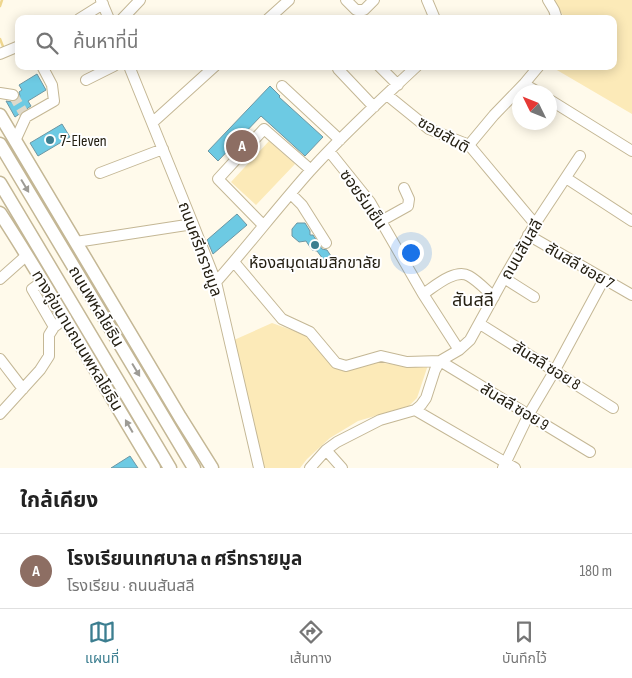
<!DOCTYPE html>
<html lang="th">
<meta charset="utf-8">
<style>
:root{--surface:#fff;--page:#f6f6f6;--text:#222;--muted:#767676;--line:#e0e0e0;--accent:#3c7e90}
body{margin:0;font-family:"Sofia Sans Condensed","Noto Sans Thai",sans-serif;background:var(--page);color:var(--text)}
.compass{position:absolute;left:512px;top:85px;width:45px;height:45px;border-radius:50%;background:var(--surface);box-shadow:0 2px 12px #0003;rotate:313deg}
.you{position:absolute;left:410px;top:252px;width:18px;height:18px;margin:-12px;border:4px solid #fff;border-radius:50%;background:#1a73e8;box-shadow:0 0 0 8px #1a73e833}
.badge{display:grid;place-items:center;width:32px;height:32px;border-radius:50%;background:var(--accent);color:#fff;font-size:16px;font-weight:700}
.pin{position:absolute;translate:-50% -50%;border:2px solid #fff;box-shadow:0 1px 5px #0006}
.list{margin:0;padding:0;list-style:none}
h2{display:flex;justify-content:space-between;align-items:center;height:65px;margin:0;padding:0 20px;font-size:21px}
h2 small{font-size:16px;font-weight:400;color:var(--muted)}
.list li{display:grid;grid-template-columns:32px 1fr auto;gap:15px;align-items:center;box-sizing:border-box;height:75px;padding:0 20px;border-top:1px solid var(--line)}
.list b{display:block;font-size:19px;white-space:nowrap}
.list p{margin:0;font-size:16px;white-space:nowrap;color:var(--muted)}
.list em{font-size:16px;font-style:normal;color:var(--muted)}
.icon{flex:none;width:28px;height:28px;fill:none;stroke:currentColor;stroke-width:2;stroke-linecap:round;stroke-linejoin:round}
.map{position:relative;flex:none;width:632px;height:468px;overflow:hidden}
.search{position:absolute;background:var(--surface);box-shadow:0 2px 12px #0003;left:15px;right:15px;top:15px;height:55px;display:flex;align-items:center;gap:12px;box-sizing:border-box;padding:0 18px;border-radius:10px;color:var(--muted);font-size:19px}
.sheet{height:140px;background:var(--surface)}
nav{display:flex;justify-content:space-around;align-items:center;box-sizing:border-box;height:70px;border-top:1px solid var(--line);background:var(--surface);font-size:14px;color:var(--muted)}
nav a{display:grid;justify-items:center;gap:2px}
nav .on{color:var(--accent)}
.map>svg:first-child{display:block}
</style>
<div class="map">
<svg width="632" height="468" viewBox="0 0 632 468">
<rect width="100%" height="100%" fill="#fffaeb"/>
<path fill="#fceab8" d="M554,0H632V114L550,66H613V19H565Z
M269,141L295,164L256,205L231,182Z
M272,323L306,335L334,368L344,371L376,362L405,366L428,365L417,398L409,406L358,421L330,438L307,459L300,468H262L234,340Z"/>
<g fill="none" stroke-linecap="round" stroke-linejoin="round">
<path stroke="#efd68e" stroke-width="2.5" d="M0,6L2,0
M0,39L4,49"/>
</g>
<path fill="#6dcae3" stroke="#6d96a3" d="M37,74L46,90L28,101L31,106L15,117L6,101L12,102L18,100L20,96L19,92L22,90L19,85Z
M270,86L280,96L279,97L323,137L305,156L261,116L218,161L208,151Z
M62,124L70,137L38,156L30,143Z
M237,214L247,225L213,254L207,240Z
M297,223H305L310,231V235H313L322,249L327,250L333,259L326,263L317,251L312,250L306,241L299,242L292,236V229Z
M130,456L138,468H111Z"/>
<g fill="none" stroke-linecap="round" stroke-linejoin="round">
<path stroke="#ded9cb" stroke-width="10" stroke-dasharray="10 5" stroke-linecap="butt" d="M13,95L26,117"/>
<g stroke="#c4b795" stroke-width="12">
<path id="minor" d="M101,0L109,19
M346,0L356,10H364L374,0
M427,0L435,19
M548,0L554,10L557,19
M79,19L103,4
M122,19L140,0
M268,19L289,0
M0,54L19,46
M129,66L193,224L216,282L259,468
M379,66L398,85
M338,69L374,107
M86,80L114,66
M524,84L538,92
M282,86L340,140
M0,93L13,95
M387,95L429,129L469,145L535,224
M550,100L632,151
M152,123L215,66
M15,141L26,117L54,101L52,85L42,66
M469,145L494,115L524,84L539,66
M329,151L370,202L423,294L459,350
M100,173L163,149
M566,178L632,221
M291,194L302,205L326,243
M381,221L408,206L409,199L404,188
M263,225L218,179L264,129L311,170
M528,235L632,295
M76,242L193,224
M234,262L282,319L310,332L336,363L346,366L381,356L407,362L440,361L590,452
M504,278L534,297
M0,279L27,255
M43,281L32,289L54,327
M216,282C248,246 278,207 310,171C343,134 381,100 417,66
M423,294C434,287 455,268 469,276C478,281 486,290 494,297
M480,324L613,408
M0,359L23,389
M415,410L515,468
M0,414L40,370L49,356V335L54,327L66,318
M326,450L342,468
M310,468L326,450L337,442L380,420L415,410L421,405L426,398L435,370L440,361L459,350L470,340L504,278L535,224L580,156
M503,468L529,414L555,370L604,279"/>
</g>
<g stroke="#c4b795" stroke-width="15">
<path id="major" d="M0,115L180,417L212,468
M0,144L194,468
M0,183L170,468
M0,213C54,296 102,383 154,468"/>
</g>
<use href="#minor" stroke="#fff" stroke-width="10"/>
<use href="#major" stroke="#fff" stroke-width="12"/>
</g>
<defs><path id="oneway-solid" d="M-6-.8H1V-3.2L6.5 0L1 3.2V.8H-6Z" transform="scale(1.25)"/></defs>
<g fill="#9d9b95">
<use href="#oneway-solid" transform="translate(25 186) rotate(59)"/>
<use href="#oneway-solid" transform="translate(136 370) rotate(59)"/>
<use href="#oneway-solid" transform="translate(129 426) rotate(-120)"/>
</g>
<g fill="#3c7e90" stroke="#fff" stroke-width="2">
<circle cx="50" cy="140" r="5"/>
<circle cx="315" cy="245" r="5"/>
</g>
<g text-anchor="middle" stroke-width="4" stroke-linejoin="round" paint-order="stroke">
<g font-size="16" fill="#252013" stroke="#fff">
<text transform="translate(444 134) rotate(30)" y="6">ซอยสันติ</text>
<text transform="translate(364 199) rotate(55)" y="6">ซอยร่มเย็น</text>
<text transform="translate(201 249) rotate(70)" y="6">ถนนศรีทรายมูล</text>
<text transform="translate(521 249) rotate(-60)" y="6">ถนนสันสลี</text>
<text transform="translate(580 265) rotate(30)" y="6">สันสลี ซอย 7</text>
<text transform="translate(97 306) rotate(59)" y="6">ถนนพหลโยธิน</text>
<text transform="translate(78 340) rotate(59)" y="6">ทางคู่ขนานถนนพหลโยธิน</text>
<text transform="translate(547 365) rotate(32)" y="6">สันสลี ซอย 8</text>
<text transform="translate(515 406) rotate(31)" y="6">สันสลี ซอย 9</text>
</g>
<g font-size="16" fill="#252013" stroke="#fff" text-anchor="start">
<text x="60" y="146">7-Eleven</text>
<text x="315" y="268" text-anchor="middle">ห้องสมุดเสมสิกขาลัย</text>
</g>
<g font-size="18" fill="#252013" stroke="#fff">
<text x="473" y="306">สันสลี</text>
</g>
</g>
</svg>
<svg class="compass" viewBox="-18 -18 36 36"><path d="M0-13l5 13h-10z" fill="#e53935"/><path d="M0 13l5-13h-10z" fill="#767676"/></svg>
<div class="you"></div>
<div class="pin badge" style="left:242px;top:146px;background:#8d6e63">A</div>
<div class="search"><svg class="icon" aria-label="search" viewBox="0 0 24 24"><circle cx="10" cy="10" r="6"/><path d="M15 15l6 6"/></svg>ค้นหาที่นี่</div>
</div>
<section class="sheet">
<h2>ใกล้เคียง<small></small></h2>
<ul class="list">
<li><span class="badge" style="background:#8d6e63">A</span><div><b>โรงเรียนเทศบาล ๓ ศรีทรายมูล</b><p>โรงเรียน · ถนนสันสลี</p></div><em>180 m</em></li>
</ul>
</section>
<nav>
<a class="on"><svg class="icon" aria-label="map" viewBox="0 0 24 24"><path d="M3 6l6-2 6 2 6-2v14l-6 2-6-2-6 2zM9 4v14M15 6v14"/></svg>แผนที่</a>
<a><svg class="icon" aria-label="directions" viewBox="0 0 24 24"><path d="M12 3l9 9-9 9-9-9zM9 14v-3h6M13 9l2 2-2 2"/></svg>เส้นทาง</a>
<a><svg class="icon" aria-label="saved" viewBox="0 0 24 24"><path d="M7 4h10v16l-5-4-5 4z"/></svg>บันทึกไว้</a>
</nav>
